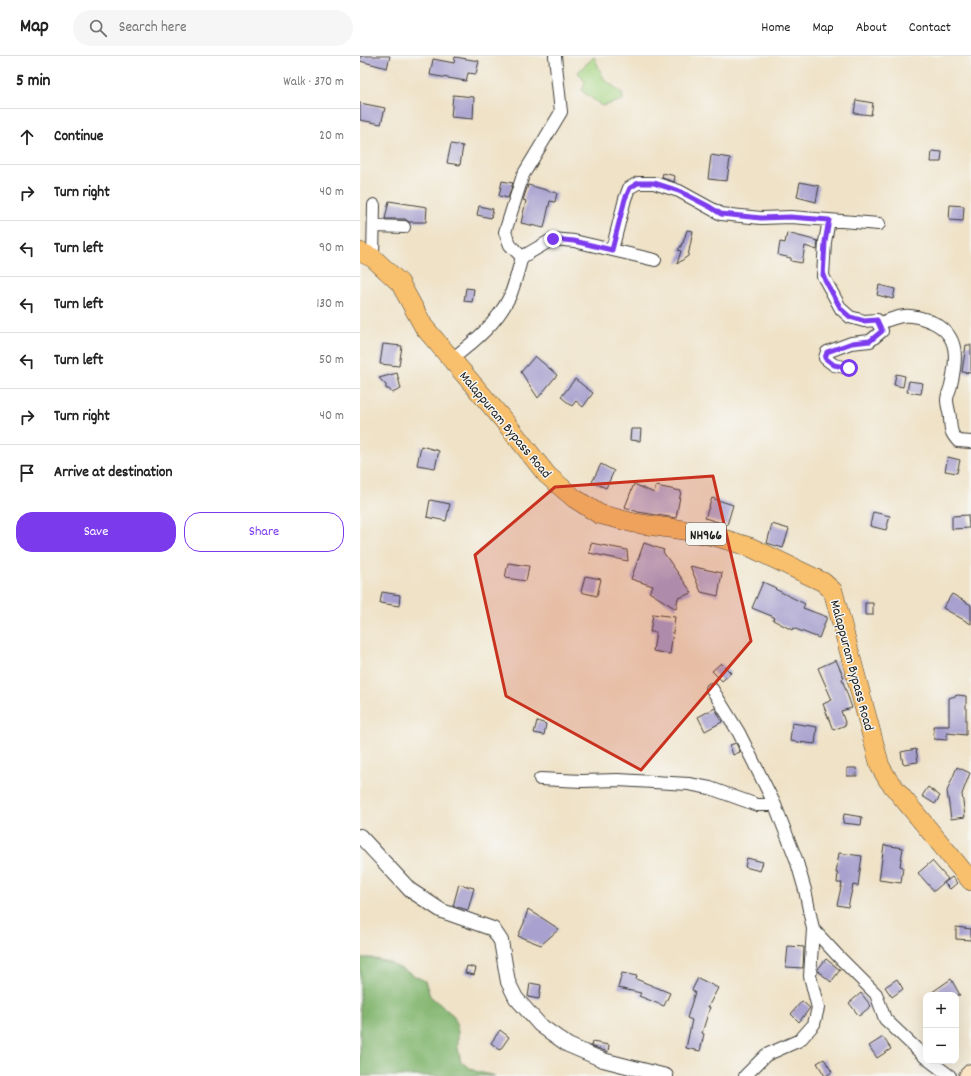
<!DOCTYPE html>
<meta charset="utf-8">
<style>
:root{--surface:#fff;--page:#f6f6f6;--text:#222;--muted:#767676;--line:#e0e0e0;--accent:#7c3aed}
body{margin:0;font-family:Dekko,sans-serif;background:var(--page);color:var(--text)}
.controls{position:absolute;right:12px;bottom:12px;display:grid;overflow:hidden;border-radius:8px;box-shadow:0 4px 16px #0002}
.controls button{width:36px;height:36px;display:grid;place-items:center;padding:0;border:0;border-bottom:1px solid var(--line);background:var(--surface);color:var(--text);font:20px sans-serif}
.stop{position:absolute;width:12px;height:12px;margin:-9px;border:3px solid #7c3aed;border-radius:50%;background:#fff}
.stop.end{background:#7c3aed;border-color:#fff;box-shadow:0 1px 4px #0008}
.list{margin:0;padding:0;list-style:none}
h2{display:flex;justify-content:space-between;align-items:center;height:52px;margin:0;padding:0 16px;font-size:17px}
h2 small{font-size:13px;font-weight:400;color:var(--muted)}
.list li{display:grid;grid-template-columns:26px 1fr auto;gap:12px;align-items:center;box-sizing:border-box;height:56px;padding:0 16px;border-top:1px solid var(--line)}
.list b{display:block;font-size:15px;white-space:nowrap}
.list em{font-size:13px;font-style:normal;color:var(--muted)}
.actions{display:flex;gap:8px;padding:12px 16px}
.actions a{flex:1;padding:9px 0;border:1px solid var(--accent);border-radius:16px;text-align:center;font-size:14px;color:var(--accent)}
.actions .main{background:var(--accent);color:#fff}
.icon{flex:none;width:22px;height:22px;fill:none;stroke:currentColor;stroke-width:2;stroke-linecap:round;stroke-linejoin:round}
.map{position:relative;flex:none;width:611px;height:1020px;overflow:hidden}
header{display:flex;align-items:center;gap:24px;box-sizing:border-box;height:56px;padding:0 20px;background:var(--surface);border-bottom:1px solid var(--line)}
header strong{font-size:19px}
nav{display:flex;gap:22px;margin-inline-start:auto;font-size:14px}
.search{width:280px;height:36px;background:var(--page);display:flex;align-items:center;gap:10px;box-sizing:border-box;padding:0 14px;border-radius:22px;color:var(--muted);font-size:15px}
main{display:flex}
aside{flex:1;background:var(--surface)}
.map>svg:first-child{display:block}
</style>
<header>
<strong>Map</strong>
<div class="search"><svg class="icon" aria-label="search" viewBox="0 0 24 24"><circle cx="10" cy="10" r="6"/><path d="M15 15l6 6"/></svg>Search here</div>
<nav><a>Home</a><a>Map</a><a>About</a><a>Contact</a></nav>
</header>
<main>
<aside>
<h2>5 min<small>Walk · 370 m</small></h2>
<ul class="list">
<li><svg class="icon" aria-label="ahead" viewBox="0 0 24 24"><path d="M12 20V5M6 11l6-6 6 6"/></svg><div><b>Continue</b></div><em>20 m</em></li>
<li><svg class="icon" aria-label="right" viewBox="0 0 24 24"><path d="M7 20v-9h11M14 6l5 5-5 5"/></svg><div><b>Turn right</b></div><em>40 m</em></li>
<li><svg class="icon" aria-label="left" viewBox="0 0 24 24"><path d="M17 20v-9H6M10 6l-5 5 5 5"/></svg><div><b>Turn left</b></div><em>90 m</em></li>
<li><svg class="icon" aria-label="left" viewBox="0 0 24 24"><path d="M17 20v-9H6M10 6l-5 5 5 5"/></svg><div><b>Turn left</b></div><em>130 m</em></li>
<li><svg class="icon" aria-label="left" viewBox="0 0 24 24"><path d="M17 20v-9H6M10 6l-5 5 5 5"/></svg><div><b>Turn left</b></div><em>50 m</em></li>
<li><svg class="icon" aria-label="right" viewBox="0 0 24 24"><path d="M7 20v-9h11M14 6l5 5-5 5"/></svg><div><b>Turn right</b></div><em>40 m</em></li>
<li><svg class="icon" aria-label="arrive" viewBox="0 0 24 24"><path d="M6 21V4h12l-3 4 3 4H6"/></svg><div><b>Arrive at destination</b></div></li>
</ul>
<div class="actions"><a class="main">Save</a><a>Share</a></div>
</aside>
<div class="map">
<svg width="611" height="1020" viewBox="0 0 611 1020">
<rect width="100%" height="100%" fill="#f6f6f2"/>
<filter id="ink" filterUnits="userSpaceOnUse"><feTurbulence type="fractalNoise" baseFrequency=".025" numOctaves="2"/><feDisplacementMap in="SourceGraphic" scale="8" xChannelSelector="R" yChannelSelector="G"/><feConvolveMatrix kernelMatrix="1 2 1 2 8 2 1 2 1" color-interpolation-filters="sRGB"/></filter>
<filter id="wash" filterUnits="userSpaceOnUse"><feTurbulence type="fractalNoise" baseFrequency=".012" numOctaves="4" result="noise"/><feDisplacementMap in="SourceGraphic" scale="16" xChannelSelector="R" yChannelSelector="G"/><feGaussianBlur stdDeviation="0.9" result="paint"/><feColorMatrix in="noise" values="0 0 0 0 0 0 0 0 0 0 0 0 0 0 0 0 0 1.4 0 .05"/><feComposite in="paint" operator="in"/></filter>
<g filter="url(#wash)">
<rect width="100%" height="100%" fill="#efe2c7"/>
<path fill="#a7d684" stroke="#627950" d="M234,1L244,23L262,37L263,44L242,50L222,35L225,26L218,16Z"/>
<path fill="#85b772" stroke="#506a47" d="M0,902H11L28,906L65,925L70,940L94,960L98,976V992L101,1006L115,1015L135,1020H0Z"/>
<g id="blocks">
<path fill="#a8a1cf" d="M0,0H30L27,12L0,5Z
M95,1L119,5L116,18L108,17L106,25L70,19L73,3L94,7Z
M93,39L114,41L113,63L91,61Z
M496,44L513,47L511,59L494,57Z
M0,47L25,52L21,68L0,64Z
M91,88L103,90L100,109L87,107Z
M572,95L582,96L581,106H571Z
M351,99L370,102L367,125L348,123Z
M303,117L315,120L314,126L302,122Z
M142,125L153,127L148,142L139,140Z
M440,126L459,130L456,146L437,141Z
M168,129L197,137L195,146L190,145L184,172L161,167L166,145L163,144Z
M29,145L67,151L66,166H49L45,163H25Z
M590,149L604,150L603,165L589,164Z
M119,150L133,153L131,162L117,159Z
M327,174L333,175L328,200L317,208L321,195L318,194L321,190L322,187H323Z
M427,177L458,185L457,194L445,190L442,207L431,205V202L418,199L420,186L425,187Z
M519,229L535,233L533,243L517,239Z
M106,232L114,233L112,246L104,245Z
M23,288L42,290L39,310L20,308Z
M606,289H611V317L602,316Z
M175,300L197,319L178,342L161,316Z
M37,317L41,333L32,337L29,333H26V329L19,322Z
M536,318L545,320L543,331L534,329Z
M215,323L233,337L223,351L216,345L212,350L201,341Z
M549,325L563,327L561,338L547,336Z
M271,373H281L280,385L270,384Z
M61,390L79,395L75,412L57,409Z
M588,401L600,404L597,417L585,415Z
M241,408L254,415L246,432L232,426Z
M274,428L294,437L296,430L321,435L316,462L278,456L265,451Z
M352,442L373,449L367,469L345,462Z
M70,444L90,448L86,465L67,461Z
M513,456L530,460L526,474L510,470Z
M608,459L609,472L592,473V460Z
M412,468L429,473L423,492L407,487Z
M231,487L267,494L268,505L229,497Z
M284,487L304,494L303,496L332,537L318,542L316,553L289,536L293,530L271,523Z
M148,507L169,510L166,525L145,522Z
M330,510L362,517L358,540L341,536Z
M225,520L241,523L237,540L221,536Z
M403,526L416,532L415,533L445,548L443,552L467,561L459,582L433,572L432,574L413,564L414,561L392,552Z
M22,536L40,539L39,550L20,547Z
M592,538L611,549V568L583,552Z
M505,547H513V559H505Z
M293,558L315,561L310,598L293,595L296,576H290Z
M476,604L484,622L482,623L492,652L481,655L486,669L473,674L463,648L472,644L458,612Z
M361,607L371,617L362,625L352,615Z
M598,639L606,640V679L587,677V684L574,683L573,670H589V642Z
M355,652L362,666L345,675L338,661Z
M177,665L186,668L184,679L174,677Z
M432,667L457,671L455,688L430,685Z
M376,687L380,696L373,699L370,689Z
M556,693L558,706L543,708L541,696Z
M597,711L610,717L602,738L605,761L591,763L587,735Z
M487,712H496L497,720H487Z
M568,731L580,740L575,748L562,740Z
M484,758L502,761L501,769L483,767Z
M524,789L543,792L540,810L543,811L541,827L519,824Z
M479,797L502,800L498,830L493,829L488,851L477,849L482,827H477L478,817H476Z
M387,802L403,806L400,815L385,811Z
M572,805L588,823L574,835L558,817Z
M592,821L597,827L590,833L584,827Z
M99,828L114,832L108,854L93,850Z
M168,853L199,873L181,889L158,880L164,867Z
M596,871L611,873V884L596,883Z
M428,890L444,891L443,912L426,911Z
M466,903L480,914L471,926L458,915V913Z
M107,910L116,912L114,919L105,917Z
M262,917L277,920L276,923L310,937L304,950L279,940L281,937L258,932Z
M338,922L358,932L348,951H350L342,977L344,978L340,995L326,992L332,964L327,962L335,936L332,934Z
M537,923L543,933L532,941L525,931Z
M591,923L600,939H568Z
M170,927L181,929L179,943L168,941Z
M501,937L511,950L499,960L489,947Z
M442,945L450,952L439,966L431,958Z
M140,974L149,981L140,994L131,987Z
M523,981L531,993L517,1002L509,990Z
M232,986L249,989L248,996L231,990Z
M464,1003L472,1016L466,1020H465L457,1007Z"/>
</g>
</g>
<g filter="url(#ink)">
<use href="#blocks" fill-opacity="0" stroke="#3c3a36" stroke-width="1"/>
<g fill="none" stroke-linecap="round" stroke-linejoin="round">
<g stroke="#3c3a36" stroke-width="14">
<path id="minor" d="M195,0L201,56L163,119L145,176L150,189L162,201L193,183L214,185L295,204
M469,164L465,186L463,220L481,253L490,261L504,265L517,264L522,275L510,285L491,287L467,296L465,302L474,309L489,312
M14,170L44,171
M252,194L265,143L269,132L278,127H294L319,135L361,158L401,162L431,161L519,168
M13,202L14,149
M518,268C540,259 549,256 572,266C600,279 597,303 591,329C590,334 587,339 587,344C587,350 590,357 590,363C591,374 590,376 598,385L611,386
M92,303C115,285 137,267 150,240C155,228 158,214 162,201
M352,633L379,677L415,749L436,803L445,834L453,873L450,920L458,952L454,968L440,984L406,999L385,1020
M180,723L222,725L258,724L329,728L350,732L397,749H415
M453,873L478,900L516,938L525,963L566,1002
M570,1005L590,1020"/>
</g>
<g stroke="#3c3a36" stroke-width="16">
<path id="tertiary" d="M0,780L50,834L82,855L133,873L141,885L148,926L156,942L180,969L208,989L243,1004L306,1020"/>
</g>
<g stroke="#3c3a36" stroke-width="18">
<path id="secondary" d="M607,1020L611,1016"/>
</g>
<g stroke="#3c3a36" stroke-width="20">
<path id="trunk" d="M0,196L13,202L40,227L64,271L145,366L187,419L214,442L239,458L274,467L323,474L357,481L390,491L463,526L473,535L520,710L528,724L611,825"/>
</g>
<use href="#minor" stroke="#fff" stroke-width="12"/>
<use href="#tertiary" stroke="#fff" stroke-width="14"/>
<use href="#secondary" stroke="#fce5c4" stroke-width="16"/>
<use href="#trunk" stroke="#f8bf6c" stroke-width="19"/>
</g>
</g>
<g fill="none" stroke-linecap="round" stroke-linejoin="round" filter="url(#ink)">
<path stroke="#7c3aed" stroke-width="5" d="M193,183L214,185L252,194L265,143L270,132L278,127H294L319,135L350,151L361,158L401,162L430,161L469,164L465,186L463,220L481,253L490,261L504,265L517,264L522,275L510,285L492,287L467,296L465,302L474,309L489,312"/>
</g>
<path fill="#c8321e" fill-opacity="0.2" stroke="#c8321e" stroke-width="3" stroke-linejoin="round" d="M353,420L391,585L281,714L146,640L115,499L195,431Z"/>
<g text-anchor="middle" stroke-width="3" stroke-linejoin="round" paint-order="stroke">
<rect fill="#f6f6f2" stroke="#5d5d5c" stroke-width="1" x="326" y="467" width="40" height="22" rx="3"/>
<g font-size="13" font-weight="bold" fill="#1c1c1c">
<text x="346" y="483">NH966</text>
</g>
<g font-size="14" fill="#1c1c1c" stroke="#f6f6f2">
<text transform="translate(146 368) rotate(50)" y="5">Malappuram Bypass Road</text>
<text transform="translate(493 609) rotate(75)" y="5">Malappuram Bypass Road</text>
</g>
</g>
</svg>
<div class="controls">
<button>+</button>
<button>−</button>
</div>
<div class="stop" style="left:489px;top:312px"></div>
<div class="stop end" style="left:193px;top:183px"></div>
</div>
</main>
